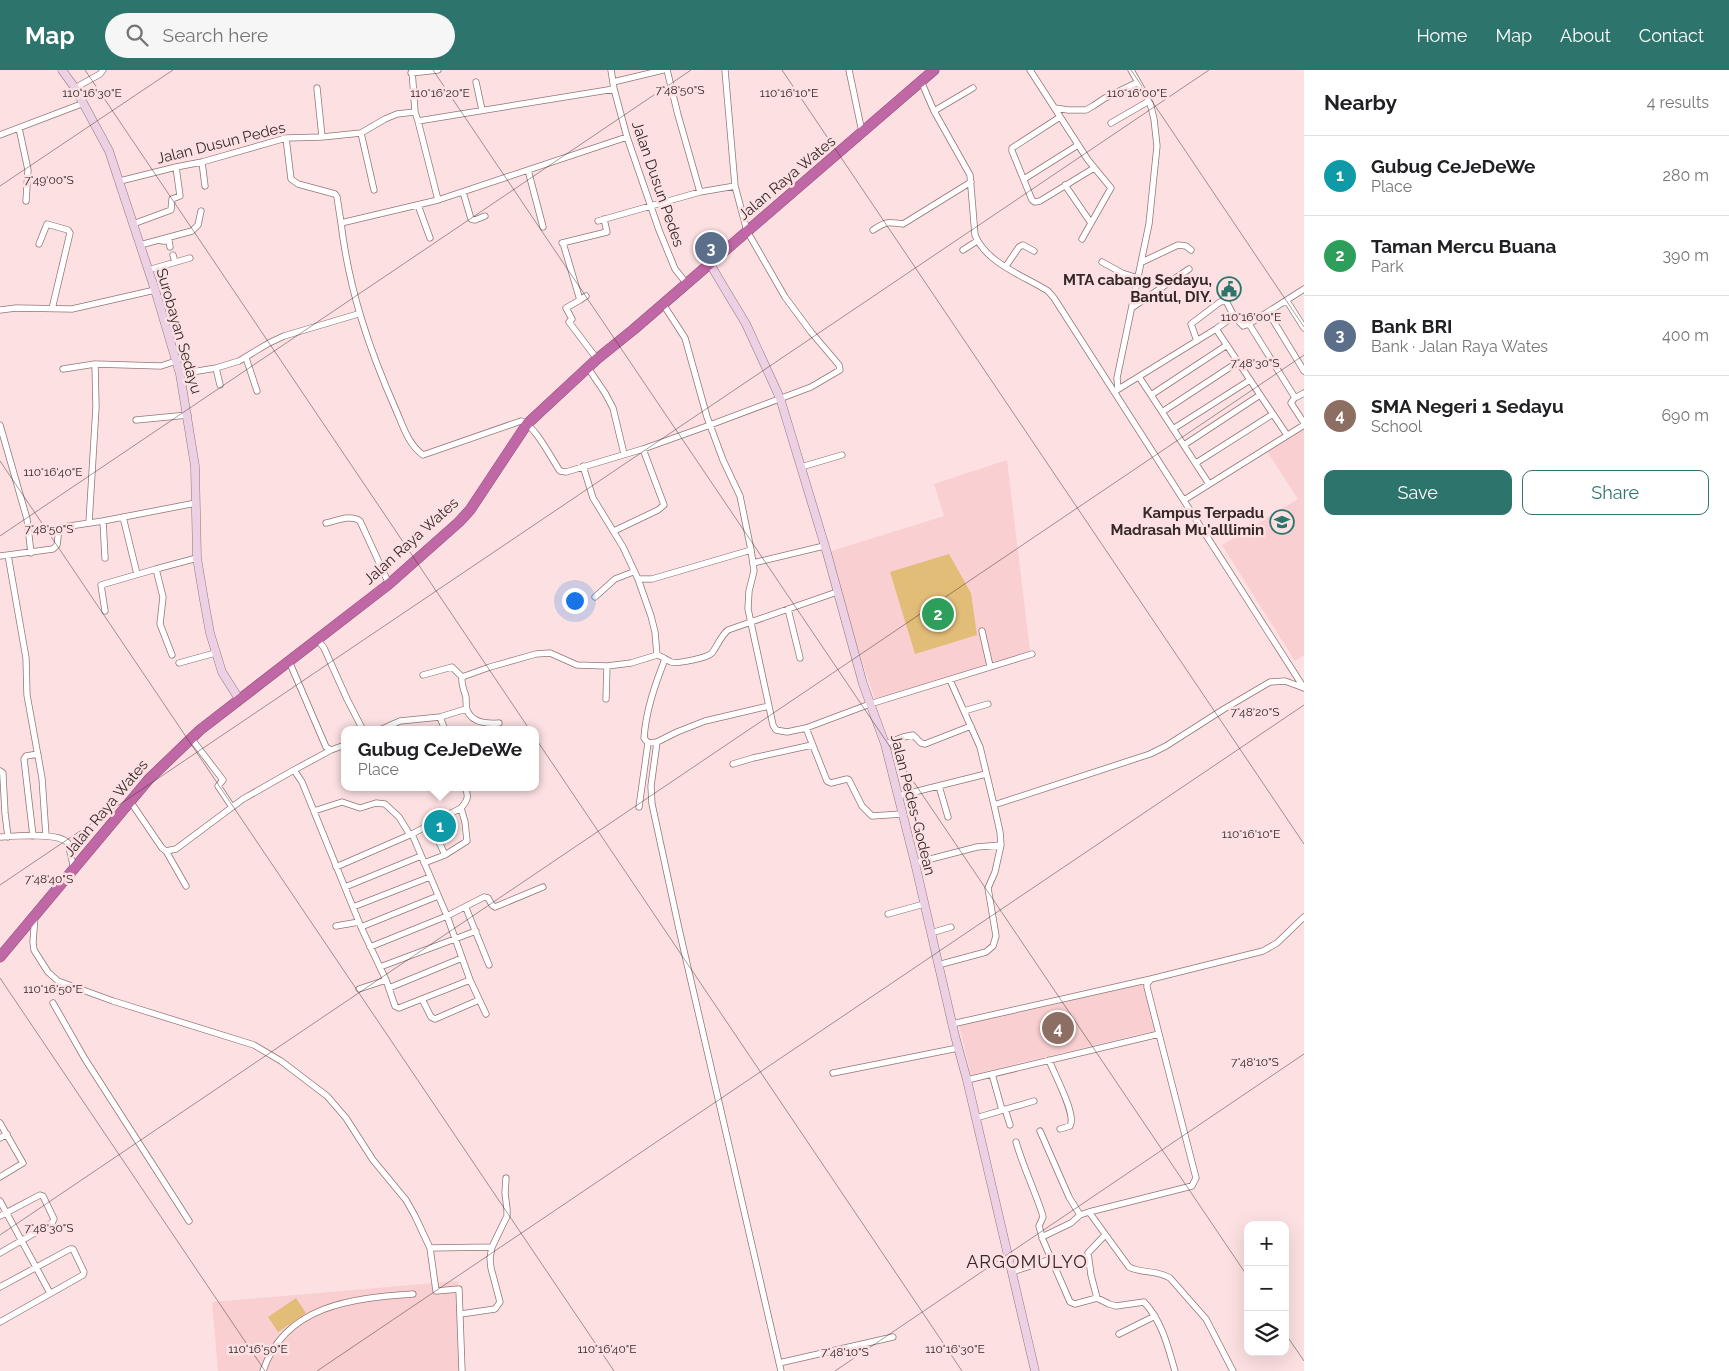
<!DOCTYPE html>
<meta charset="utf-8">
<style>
:root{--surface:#fff;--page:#f6f6f6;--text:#202124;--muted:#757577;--line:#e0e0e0;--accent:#2d756c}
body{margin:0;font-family:Raleway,sans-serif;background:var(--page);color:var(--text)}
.controls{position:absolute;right:15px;bottom:15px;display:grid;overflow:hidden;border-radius:10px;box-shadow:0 5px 20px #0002}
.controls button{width:45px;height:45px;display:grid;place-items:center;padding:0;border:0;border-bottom:1px solid var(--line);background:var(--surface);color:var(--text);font:25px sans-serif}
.you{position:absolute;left:574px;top:530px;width:18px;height:18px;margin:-12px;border:4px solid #fff;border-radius:50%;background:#1a73e8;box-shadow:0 0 0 8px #1a73e833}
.badge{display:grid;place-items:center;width:32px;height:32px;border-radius:50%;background:var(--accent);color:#fff;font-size:16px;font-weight:700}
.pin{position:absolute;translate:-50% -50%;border:2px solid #fff;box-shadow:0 1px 5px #0006}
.popup{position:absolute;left:341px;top:656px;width:198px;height:65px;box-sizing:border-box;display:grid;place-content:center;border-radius:10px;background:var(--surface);filter:drop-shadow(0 1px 4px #0005);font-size:16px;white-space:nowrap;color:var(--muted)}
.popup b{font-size:19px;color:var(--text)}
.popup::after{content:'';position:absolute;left:50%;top:100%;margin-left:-10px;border:10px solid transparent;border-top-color:var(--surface)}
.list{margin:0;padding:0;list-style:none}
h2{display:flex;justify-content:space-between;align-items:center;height:65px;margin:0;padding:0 20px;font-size:21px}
h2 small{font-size:16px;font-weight:400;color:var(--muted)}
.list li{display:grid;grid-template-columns:32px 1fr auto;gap:15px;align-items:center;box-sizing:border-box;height:80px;padding:0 20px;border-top:1px solid var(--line)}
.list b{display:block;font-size:19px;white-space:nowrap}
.list p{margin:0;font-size:16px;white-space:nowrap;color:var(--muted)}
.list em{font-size:16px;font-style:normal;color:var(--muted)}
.actions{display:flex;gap:10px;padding:15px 20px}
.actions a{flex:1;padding:11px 0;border:1px solid var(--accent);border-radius:10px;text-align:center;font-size:18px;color:var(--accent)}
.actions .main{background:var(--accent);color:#fff}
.icon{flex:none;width:28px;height:28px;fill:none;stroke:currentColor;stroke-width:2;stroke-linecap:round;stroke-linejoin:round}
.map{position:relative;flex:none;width:1304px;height:1301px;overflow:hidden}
header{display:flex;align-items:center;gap:30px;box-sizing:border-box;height:70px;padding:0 25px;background:var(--accent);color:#fff}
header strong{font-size:24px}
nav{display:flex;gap:28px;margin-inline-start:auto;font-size:18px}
.search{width:350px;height:45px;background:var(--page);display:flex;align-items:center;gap:12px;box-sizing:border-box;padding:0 18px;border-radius:28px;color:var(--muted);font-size:19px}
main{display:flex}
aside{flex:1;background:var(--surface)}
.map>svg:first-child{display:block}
</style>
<header>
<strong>Map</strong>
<div class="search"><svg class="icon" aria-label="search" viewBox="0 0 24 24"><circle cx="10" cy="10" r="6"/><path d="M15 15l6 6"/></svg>Search here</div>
<nav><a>Home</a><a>Map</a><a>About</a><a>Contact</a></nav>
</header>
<main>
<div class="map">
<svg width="1304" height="1301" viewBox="0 0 1304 1301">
<rect width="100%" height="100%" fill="#fce0e2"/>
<path fill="#f9cfd2" d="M1304,358V585L1295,591L1222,475L1298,429L1267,381Z
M1007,390L1030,581L877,635L825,483L944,446L934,414Z
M1144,912L1157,960L971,1005L959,955Z
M458,1211L460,1301H218L212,1232Z"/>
<path fill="#e2bd78" d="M949,484L971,523L977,565L915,584L890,502Z
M296,1228L306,1243L278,1262L268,1247Z"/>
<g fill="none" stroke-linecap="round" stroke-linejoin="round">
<g stroke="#937577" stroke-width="7">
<path id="street" d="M412,0L415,42L418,51L614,19
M611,0L614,19L627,67L659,160L675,199L687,214
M667,0L678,45L700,122
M849,0L862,62
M1030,0L1088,90L1111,118L1082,169
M411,3L438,0
M921,11L934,41L970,105L975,165C986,193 1024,206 1048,221L1054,228L1304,618
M476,12L482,40
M613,12L663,0
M75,18L100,4L103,0
M317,18L322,67
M1055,38L1068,40H1086L1093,36L1105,28L1138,12
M934,41L973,18
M1060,47L1012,78V81L1032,130L1035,132L1040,131L1094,98
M418,51L438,130
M1111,53L1149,31
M19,58L28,100L26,131
M361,63L374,120
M0,65L84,33
M627,67L438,130L341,153C349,220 369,279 396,340C403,356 408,374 423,385L521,351C535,355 551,388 560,401L566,402L643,379L710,355L811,317L840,300L839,295L811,262L785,227L747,161L735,116L725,0
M286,68L291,109L298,114L335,124L337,127L341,153
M202,92L205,116
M528,100L543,157
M1024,109L1078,75
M120,111L176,97L202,92L286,68L322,67L361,63L385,49L397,44L415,42
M1065,115L1091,153
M463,122L471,149L475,150L485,146
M418,135L430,168
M598,151L700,122L735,116
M133,154L171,140L172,129L180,126L176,97
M873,160C887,151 888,152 903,154L971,112
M162,171H169L170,177
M562,173L607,162L604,149
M563,173L580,230L586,226
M39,174L47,154L68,160L70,163L52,239
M140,175L192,161L198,155L201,141
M963,180L977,171
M173,185L175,192
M1102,192L1122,203L1138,208
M1142,192L1178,175L1186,176L1191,180
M1006,196L1019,177L1023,175L1034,181
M148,200L190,188
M580,230L566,238L572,249L569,252L597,289
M1287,231L1304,258
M663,234L685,268L707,347L723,390L740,426L751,480L754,501L749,521L748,539L773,655L776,660L787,662L806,658L870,634L1032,584
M1133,237L1189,199
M0,240L16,238L72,239L155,220
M1268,242L1304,301
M1249,254L1294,326L1297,327L1304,323
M1216,259L1287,365
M1197,271L1191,254L1220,232L1226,231L1234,246
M246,288L257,321
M216,298L220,315
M588,298L605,323L613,338L624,384
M63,299L95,294L161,296L176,291
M180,304L216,298L239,291L269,273L284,266L358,244
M1139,307L1151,325
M1118,319L1117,308L1149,154L1157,76L1154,49L1150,33L1131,0
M1117,320L1216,259L1234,246L1243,256L1249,254L1304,219
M1295,327L1291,333L1304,353
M1162,342L1238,292
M136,350L188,345
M0,355L27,449L31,483
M1173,359L1250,310
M1184,375L1260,325
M1196,393L1273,344
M583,396L593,428L623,477L638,509L651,546L655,562L657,585
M801,397L842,385
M1209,414L1151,325L1227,275
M1184,430L1304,355
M123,447L137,504
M103,451L105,488
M89,453L96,337L95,294
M326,453C336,451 351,444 360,451L389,514
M614,461L658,440L664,435L643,379
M8,485L26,588L27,625L42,708L46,766
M0,486L53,479L57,475L59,459L63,457L103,451L196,433
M753,493L824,476
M638,509H652L751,480
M595,527L615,509L633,502
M788,539L800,588
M105,541L101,515L156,499
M982,561L990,596
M318,570L324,578L347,629L363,660
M172,585L160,554L163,527L156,499L197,488
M289,591L326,677L331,680L345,675
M179,593L215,583
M423,605L452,597L462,607
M606,629L607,596
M769,636L705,651L677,662L657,672L651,716L652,734L679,859L781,1301
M964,641L988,634
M440,647L445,660
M499,653C487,654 472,653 467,640C466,636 466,631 466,627C464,620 461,614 462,607L490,597L536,584L550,583L577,595L607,596L631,593L657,585C662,586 666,590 671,592C678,594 707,588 712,583C718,575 720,567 728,560L837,522
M806,658L827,711L831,713L847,709L849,710L862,736L872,746L902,744
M380,660L400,651L440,647L466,639
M191,668L223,710L218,716L232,737
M657,672L648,673L644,668C646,640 655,615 665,589
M885,674L903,667L913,665L921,673L925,674L971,656
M733,694L753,688L812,675
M294,700L331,680
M0,701L3,703V706L5,743L8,767
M939,716L948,747
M898,726L986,704
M130,731L162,778L166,781L176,779L243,729L294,700L302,712L361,857L386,910L395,936L399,938L470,910
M994,735L1150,684L1166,676L1224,639L1270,612L1285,611L1304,618
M639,737L648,673
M314,741L342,732L360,738L376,733L385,734L399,747L410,765
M431,754L445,785L467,771L465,752L461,738C468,730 469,726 465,717
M412,764L447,846L470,910L486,944
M33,766L24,689L26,686L38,684
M0,767C16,766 58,762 68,773L74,799
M166,781L186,816
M424,793L445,785
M915,793L977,777L1001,775
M336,797L412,764L461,738
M345,817L421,786
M353,837L430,807
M466,838L489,895
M888,844L924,834
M35,846L33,872L34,880L48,902L58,911L113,931L254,975L281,991L327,1026L346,1048L373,1090L406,1130L415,1146L430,1178L492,1177
M336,856L359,852
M361,857L438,826
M931,863L951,857
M370,877L447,846L484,827L488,828L492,835L495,837L543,817
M938,895L986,882L993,876L996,866L988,818L995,802L1001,775L1000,762L994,735L980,677L950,610
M380,897L476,861
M389,918L462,888
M359,919L386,910
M422,929L431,947L435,949L479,930
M53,933L85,989L189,1151
M952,954L1151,909
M1049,990C1054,1004 1077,1045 1070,1056L1060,1059
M833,1003L958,978
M992,1004L1002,1040
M967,1010L1159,964L1147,917V914L1151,909L1263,881L1277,873L1304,847
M1005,1039L1010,1055
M976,1048L1034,1031
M0,1053L23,1093L0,1107
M1040,1061L1069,1127L1080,1145
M0,1068L7,1064
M1016,1072C1023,1096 1034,1119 1042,1143L1043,1147L1039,1156L1043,1170L1070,1232L1075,1234L1097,1228L1109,1234L1116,1236L1144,1232C1162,1251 1168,1277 1175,1301
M0,1131L50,1223
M1089,1142L1129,1197C1142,1204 1154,1199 1170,1208L1206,1249L1233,1301
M0,1146L40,1125L43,1126L54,1149L52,1153L0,1183
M1042,1168L1044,1166L1071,1153L1080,1145L1089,1142L1192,1116L1196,1108L1159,964
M430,1178L436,1221L459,1219L462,1301
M1012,1202L1051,1189
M0,1217L70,1179H73L84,1202L83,1205L0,1252
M1097,1228L1091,1205L1088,1183L1105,1165
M461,1244L495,1239L500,1232L491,1198L490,1188L492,1177L507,1146V1139L505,1123L506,1108
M1119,1264L1155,1246
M779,1293L893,1267
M263,1301C285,1235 353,1228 413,1224"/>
</g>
<g stroke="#937577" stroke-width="9">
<path id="secondary" d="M62,0L75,18L109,81L155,220L180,304L195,396L197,488L204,530L210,563L222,602L239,629
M710,194L746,254L780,328L827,483L863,614L885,674L915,793L955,966L967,1010L1035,1301"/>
</g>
<g stroke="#8f517a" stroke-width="11">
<path id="highway" d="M0,887L149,709L200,660L389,514L459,452L470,440L527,354L597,289L633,260L934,0"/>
</g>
<use href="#street" stroke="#fff" stroke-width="5.5"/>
<use href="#secondary" stroke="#ecd1e4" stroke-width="8"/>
<use href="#highway" stroke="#c067a5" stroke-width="10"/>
</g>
<path fill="none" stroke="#342829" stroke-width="1" stroke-opacity="0.45" d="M85,0L962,1301M433,0L1248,1207M782,0L1304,774M1131,0L1304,257M0,116L173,0M0,391L614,1301M0,466L691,0M0,815L1209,0M0,908L265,1301M0,1165L1304,285M1285,1263L1304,1291M317,1301L1304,635M835,1301L1304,984"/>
<defs>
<g id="civic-ring" transform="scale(1.25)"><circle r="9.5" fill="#fce0e2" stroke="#2d756c" stroke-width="1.5"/><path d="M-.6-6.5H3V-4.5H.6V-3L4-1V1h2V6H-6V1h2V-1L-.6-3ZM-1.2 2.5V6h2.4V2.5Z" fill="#2d756c"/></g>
<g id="school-ring" transform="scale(1.25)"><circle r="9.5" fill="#fce0e2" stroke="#2d756c" stroke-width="1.5"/><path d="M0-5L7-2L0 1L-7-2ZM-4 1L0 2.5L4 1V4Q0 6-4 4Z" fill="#2d756c"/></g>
</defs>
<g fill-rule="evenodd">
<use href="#civic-ring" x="1229" y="219"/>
<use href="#school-ring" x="1282" y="452"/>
</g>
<g text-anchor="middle" stroke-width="5" stroke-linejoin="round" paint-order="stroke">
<g font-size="15" fill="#342829" stroke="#fce0e2">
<text transform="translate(221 73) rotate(-14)" y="5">Jalan Dusun Pedes</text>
<text transform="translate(787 108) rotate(-40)" y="5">Jalan Raya Wates</text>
<text transform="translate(658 114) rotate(71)" y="5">Jalan Dusun Pedes</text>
<text transform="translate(179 261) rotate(74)" y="5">Surobayan Sedayu</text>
<text transform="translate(411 471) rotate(-42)" y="5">Jalan Raya Wates</text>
<text transform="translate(913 735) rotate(76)" y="5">Jalan Pedes-Godean</text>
<text transform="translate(106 738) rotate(-50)" y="5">Jalan Raya Wates</text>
</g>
<g font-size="15" font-weight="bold" fill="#342829" stroke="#fce0e2" text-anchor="end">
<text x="1212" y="215">MTA cabang Sedayu,<tspan x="1212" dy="17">Bantul, DIY.</tspan></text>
<text x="1264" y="448">Kampus Terpadu<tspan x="1264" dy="17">Madrasah Mu'alllimin</tspan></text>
</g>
<g font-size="18" letter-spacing="1" fill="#342829" stroke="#fce0e2">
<text x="1027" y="1198">ARGOMULYO</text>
</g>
</g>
<g font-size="12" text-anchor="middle" fill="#342829" stroke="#fce0e2" stroke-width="5" stroke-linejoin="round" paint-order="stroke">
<text x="680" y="24">7°48'50"S</text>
<text x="440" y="27">110°16'20"E</text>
<text x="789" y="27">110°16'10"E</text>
<text x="1137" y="27">110°16'00"E</text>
<text x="92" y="27">110°16'30"E</text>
<text x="49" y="114">7°49'00"S</text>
<text x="1251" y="251">110°16'00"E</text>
<text x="1255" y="297">7°48'30"S</text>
<text x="53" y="406">110°16'40"E</text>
<text x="49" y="463">7°48'50"S</text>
<text x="1255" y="646">7°48'20"S</text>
<text x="1251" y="768">110°16'10"E</text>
<text x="49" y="813">7°48'40"S</text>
<text x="53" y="923">110°16'50"E</text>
<text x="1255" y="996">7°48'10"S</text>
<text x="49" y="1162">7°48'30"S</text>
<text x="258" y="1283">110°16'50"E</text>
<text x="607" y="1283">110°16'40"E</text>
<text x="955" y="1283">110°16'30"E</text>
<text x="845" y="1286">7°48'10"S</text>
</g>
</svg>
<div class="controls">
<button>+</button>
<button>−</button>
<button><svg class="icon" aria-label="layers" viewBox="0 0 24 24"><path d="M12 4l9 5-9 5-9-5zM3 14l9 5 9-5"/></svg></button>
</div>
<div class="you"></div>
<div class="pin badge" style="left:440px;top:756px;background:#0f9aa8">1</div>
<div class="popup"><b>Gubug CeJeDeWe</b>Place</div>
<div class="pin badge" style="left:938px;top:544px;background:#2e9e5b">2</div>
<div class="pin badge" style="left:711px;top:178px;background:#5c6f8a">3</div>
<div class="pin badge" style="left:1058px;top:958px;background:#8d6e63">4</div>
</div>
<aside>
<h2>Nearby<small>4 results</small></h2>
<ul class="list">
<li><span class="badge" style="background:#0f9aa8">1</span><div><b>Gubug CeJeDeWe</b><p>Place</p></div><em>280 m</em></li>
<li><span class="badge" style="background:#2e9e5b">2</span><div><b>Taman Mercu Buana</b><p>Park</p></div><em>390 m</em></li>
<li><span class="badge" style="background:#5c6f8a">3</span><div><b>Bank BRI</b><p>Bank · Jalan Raya Wates</p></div><em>400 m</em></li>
<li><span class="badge" style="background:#8d6e63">4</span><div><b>SMA Negeri 1 Sedayu</b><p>School</p></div><em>690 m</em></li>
</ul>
<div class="actions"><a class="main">Save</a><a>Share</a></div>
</aside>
</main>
